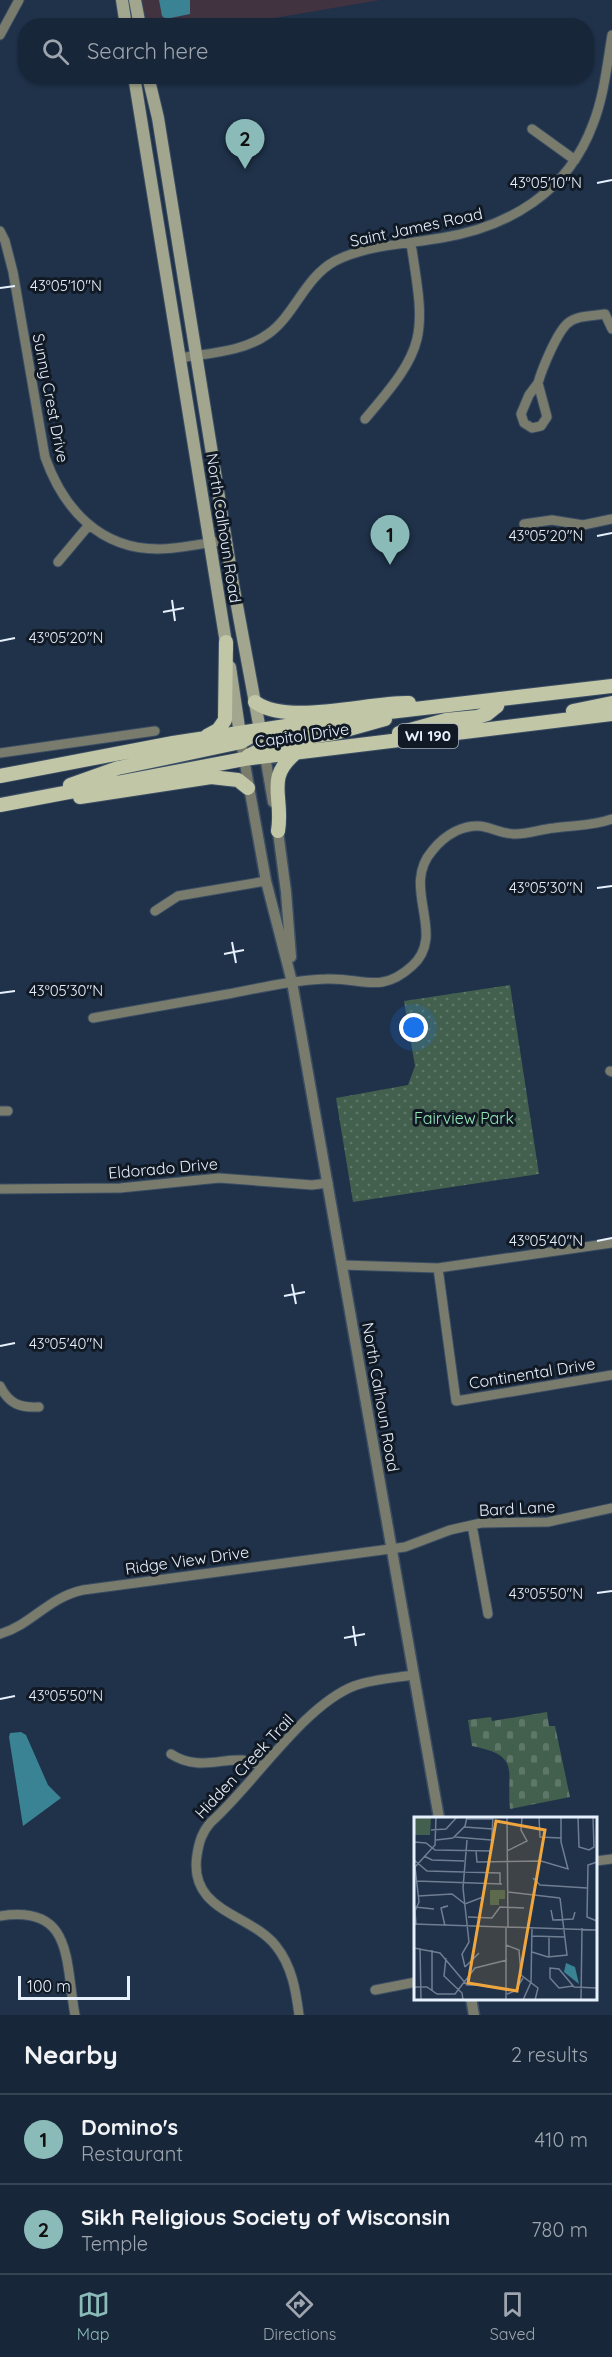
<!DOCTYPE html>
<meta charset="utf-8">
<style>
:root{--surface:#172638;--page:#243243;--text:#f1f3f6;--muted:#9ea5ae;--line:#364353;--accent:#8bbbb9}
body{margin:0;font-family:Quicksand,sans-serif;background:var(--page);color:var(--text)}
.scale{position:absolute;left:18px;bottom:15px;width:112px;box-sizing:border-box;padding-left:6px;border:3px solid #e7f1fe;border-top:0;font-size:16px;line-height:21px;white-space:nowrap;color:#e7f1fe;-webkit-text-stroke:4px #111a24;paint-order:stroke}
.you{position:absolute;left:414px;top:1028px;width:21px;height:21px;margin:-15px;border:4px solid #fff;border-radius:50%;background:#1a73e8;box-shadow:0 0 0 9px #1a73e833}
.badge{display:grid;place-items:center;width:39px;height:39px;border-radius:50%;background:var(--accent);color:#111;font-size:20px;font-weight:700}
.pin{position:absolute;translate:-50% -50px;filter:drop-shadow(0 2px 3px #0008)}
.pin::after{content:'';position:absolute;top:32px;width:21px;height:18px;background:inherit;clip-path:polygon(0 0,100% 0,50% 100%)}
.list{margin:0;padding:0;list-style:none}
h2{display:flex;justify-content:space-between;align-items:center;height:78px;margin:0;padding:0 24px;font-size:26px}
h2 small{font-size:20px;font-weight:400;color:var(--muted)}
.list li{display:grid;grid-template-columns:39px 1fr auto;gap:18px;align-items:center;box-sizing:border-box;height:90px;padding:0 24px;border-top:2px solid var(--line)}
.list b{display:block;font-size:22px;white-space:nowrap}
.list p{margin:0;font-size:20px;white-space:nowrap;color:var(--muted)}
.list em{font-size:20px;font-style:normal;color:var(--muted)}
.icon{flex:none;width:33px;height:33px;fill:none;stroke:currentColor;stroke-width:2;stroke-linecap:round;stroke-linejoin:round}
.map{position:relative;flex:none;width:612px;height:2015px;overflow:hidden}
.search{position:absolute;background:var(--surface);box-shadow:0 2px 4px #0004;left:18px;right:18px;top:18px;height:66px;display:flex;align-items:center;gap:15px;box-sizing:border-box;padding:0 21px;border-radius:24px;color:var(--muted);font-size:22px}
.sheet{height:258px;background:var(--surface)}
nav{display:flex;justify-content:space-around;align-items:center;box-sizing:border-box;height:84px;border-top:2px solid var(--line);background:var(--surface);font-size:16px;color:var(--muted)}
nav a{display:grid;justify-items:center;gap:3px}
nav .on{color:var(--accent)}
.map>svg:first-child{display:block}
</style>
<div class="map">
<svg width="612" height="2015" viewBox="0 0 612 2015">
<defs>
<pattern id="cemetery-stones" width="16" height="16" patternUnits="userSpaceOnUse" patternTransform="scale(1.5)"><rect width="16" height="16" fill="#43604e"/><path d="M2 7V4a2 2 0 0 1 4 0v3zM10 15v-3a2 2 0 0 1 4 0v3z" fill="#5e7769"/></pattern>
<pattern id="park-dots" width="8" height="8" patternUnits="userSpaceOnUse" patternTransform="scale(1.5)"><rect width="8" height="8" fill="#43604e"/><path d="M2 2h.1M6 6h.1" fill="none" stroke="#5e7769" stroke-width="1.8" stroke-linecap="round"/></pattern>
</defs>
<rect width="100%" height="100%" fill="#1f324a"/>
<path fill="#423340" d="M140,0H380L227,26L144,25Z"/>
<path fill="url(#cemetery-stones)" d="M547,1712L549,1726H555L570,1797L510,1809C506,1770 522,1756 472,1746L468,1720L491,1717L492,1721Z"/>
<path fill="url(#park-dots)" d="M510,985L539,1174L353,1202L336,1098L408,1085L415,1066L404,1001Z"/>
<path fill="#3a8395" d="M159,0H190V14L166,19L162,16Z
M21,1732L26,1735L48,1785L61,1798L23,1826L9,1737L10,1733Z"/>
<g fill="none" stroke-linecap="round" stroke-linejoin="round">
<g stroke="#3b4d63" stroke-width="11">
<path id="minor" d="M0,35L19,0
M532,129L575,160
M0,231L5,241L13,272L45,457C63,508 99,549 158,549C181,549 204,543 227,540
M605,314L612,329
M180,358C209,353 243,352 268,334C295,315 304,278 335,261C366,245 407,244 441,238C509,227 568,192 593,124C604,96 607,65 612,35
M538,383L547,417L541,426L532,428L524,423L521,414L529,395Z
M538,383C542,369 557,332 568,323C578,315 593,316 605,314
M365,419C427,347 426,337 411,244
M524,524L552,520L583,525L612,519
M58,562L89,525
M0,753L155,731
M155,911L178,896L266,881
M93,1018C138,1010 183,1002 228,994C260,988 293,980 326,979C362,977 380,995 412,966C448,934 400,888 432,851C439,842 446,836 456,831C483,819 491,832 513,834C526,835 541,829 554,828C574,825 593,826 612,819
M610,1071L612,1072
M0,1111H8
M0,1189L120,1188L219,1178L312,1185L328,1183
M342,1265L438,1268L612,1243
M438,1268L456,1401L612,1375
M0,1386C9,1404 20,1408 39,1407
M472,1525L488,1614
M0,1634C33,1624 47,1598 83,1590L405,1547L450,1530L481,1523L548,1522L612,1508
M171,1754C204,1776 237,1748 261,1767
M596,1861L612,1859
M0,1916C74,1904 65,1962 75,2015
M375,1990L416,1982
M299,2015C296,1991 292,1966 276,1946C250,1913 188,1912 197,1855C199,1842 202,1832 211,1822C253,1785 303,1706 354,1686C373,1679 394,1678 413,1675"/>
</g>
<g stroke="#3b4d63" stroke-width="13">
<path id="tertiary" d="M241,742L266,881L292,982L439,1818
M264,750L273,802
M277,824L286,892L291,957
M471,1998L474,2015"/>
</g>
<g stroke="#3b4d63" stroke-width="14">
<path id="secondary" d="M122,0L126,26
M135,0L140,26
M134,76L227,649
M148,76L158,118L233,584L263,746
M230,667L241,741"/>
</g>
<g stroke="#3b4d63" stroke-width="16">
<path id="primary" d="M255,702C287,726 369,702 409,703
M573,711L612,703
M399,733L446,720L477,717L487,714L497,706L499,699
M207,736L218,730L225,720L226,642
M248,756L276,742L335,733L385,719
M0,776L173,743L338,718L612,686
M70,785L118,768L241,742L255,734
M80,797L211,777L238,780L248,788
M0,805L244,759L612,714
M278,831C284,796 264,778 297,752"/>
</g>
<use href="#minor" stroke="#797c6d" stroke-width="9"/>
<use href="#tertiary" stroke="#797c6d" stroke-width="10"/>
<use href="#secondary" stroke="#a2a68e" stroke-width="12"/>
<use href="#primary" stroke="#c1c6a7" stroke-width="14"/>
</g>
<path fill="none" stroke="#e7f1fe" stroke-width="2" d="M597,183L612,180M0,288L15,286M597,536L612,533M172,600L175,621M163,612L184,608M0,641L15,638M597,888L612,886M232,942L236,963M224,954L244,950M0,993L15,991M597,1241L612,1238M292,1284L296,1304M284,1296L305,1292M0,1346L15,1343M597,1593L612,1591M353,1626L356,1646M344,1638L365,1634M0,1699L15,1696"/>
<g text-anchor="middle" stroke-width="6" stroke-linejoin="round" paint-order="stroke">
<rect fill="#111a24" stroke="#a7b0bd" stroke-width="1.5" x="398" y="724" width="60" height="24" rx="4.5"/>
<g font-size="15" font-weight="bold" fill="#e7f1fe">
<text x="428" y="741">WI 190</text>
</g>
<g font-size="16" fill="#e7f1fe" stroke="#111a24">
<text transform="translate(416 227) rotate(-12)" y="6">Saint James Road</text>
<text transform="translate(51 398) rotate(79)" y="6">Sunny Crest Drive</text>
<text transform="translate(224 528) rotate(81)" y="6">North Calhoun Road</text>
<text transform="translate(302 735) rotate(-8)" y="6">Capitol Drive</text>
<text transform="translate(163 1168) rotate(-5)" y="6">Eldorado Drive</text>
<text transform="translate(532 1373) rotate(-9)" y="6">Continental Drive</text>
<text transform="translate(381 1397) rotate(80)" y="6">North Calhoun Road</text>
<text transform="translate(517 1508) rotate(-3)" y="6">Bard Lane</text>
<text transform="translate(187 1560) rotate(-8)" y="6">Ridge View Drive</text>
<text transform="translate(244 1766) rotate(-47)" y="6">Hidden Creek Trail</text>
</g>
<g font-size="16" fill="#94e6b3" stroke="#111a24">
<text x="464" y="1124">Fairview Park</text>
</g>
</g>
<g transform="translate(414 1817)">
<rect width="183" height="183" fill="#1f324a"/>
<path d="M0,0H17L16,18H0ZM76,73H91V82H85V88H76Z" fill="#43604e"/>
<path d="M152,146L161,150L165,167L150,155Z" fill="#3a8395"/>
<path fill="none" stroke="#6f7e92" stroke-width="1.5" d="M93,0L94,111M125,0L126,20L147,21M164,0L165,30L175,33L180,30L179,0M53,2H79M50,10L79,12M17,13L32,12L43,0M41,20L77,23M22,23L39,21L51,9L53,0M0,25L12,26L21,33L77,34L79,0M62,34L63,45L127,44L154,52L147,25V0M93,34L113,24L107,13L108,0M10,39L18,43L50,44M0,43L13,54L86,56V67M183,45L174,48L173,100L183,104M119,61L126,68L173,71M2,64L88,67M93,75L146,81M4,79L38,77L51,87L69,80M1,90L20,92M29,90L34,89L27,91L31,109M137,93L139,103L159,102L161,95M54,100L78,101L86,90L110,91M0,107L183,113M2,107L1,94L5,85L1,50L21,28L22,0M118,119L150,120M92,128L105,133L107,158L124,171L121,183M0,131L26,136L53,168H62M6,131L7,183M118,135L134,140L153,138L146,81M135,140V120M32,141L30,159L48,176L49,183M51,150L48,137L55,125L49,71L53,23M51,150L65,136M159,169L145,171L136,161V151L145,152L160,170L183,171M0,170H13L23,177H41L61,151L93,143M18,174V133M93,177L101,174L109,161M92,183V111M109,183L117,165L118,110M167,183L168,111"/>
<path fill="#f0a63e" fill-opacity="0.15" stroke="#f0a63e" stroke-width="3" d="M82,4L131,13L103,174L54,166Z"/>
<rect width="183" height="183" fill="none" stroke="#e7f1fe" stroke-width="3"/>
</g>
<g font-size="15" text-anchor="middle" fill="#e7f1fe" stroke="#111a24" stroke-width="6" stroke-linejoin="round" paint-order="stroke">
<text x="546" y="188">43°05'10"N</text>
<text x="66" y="291">43°05'10"N</text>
<text x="546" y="541">43°05'20"N</text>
<text x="66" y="643">43°05'20"N</text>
<text x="546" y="893">43°05'30"N</text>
<text x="66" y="996">43°05'30"N</text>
<text x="546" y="1246">43°05'40"N</text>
<text x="66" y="1349">43°05'40"N</text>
<text x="546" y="1599">43°05'50"N</text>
<text x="66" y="1701">43°05'50"N</text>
</g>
</svg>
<div class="scale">100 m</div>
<div class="you"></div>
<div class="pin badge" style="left:390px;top:565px">1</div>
<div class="pin badge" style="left:245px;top:169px">2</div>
<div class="search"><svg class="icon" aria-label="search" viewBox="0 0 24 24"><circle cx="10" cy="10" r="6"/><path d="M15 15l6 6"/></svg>Search here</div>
</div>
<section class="sheet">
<h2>Nearby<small>2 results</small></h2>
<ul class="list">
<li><span class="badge">1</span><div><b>Domino's</b><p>Restaurant</p></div><em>410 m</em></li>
<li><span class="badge">2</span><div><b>Sikh Religious Society of Wisconsin</b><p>Temple</p></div><em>780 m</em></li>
</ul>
</section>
<nav>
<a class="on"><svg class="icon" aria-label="map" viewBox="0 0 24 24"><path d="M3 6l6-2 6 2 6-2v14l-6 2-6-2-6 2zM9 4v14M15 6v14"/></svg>Map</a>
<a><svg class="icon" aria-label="directions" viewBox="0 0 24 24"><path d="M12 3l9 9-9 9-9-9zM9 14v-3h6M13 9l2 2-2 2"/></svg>Directions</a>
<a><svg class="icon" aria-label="saved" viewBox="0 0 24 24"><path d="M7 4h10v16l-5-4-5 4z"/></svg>Saved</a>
</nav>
